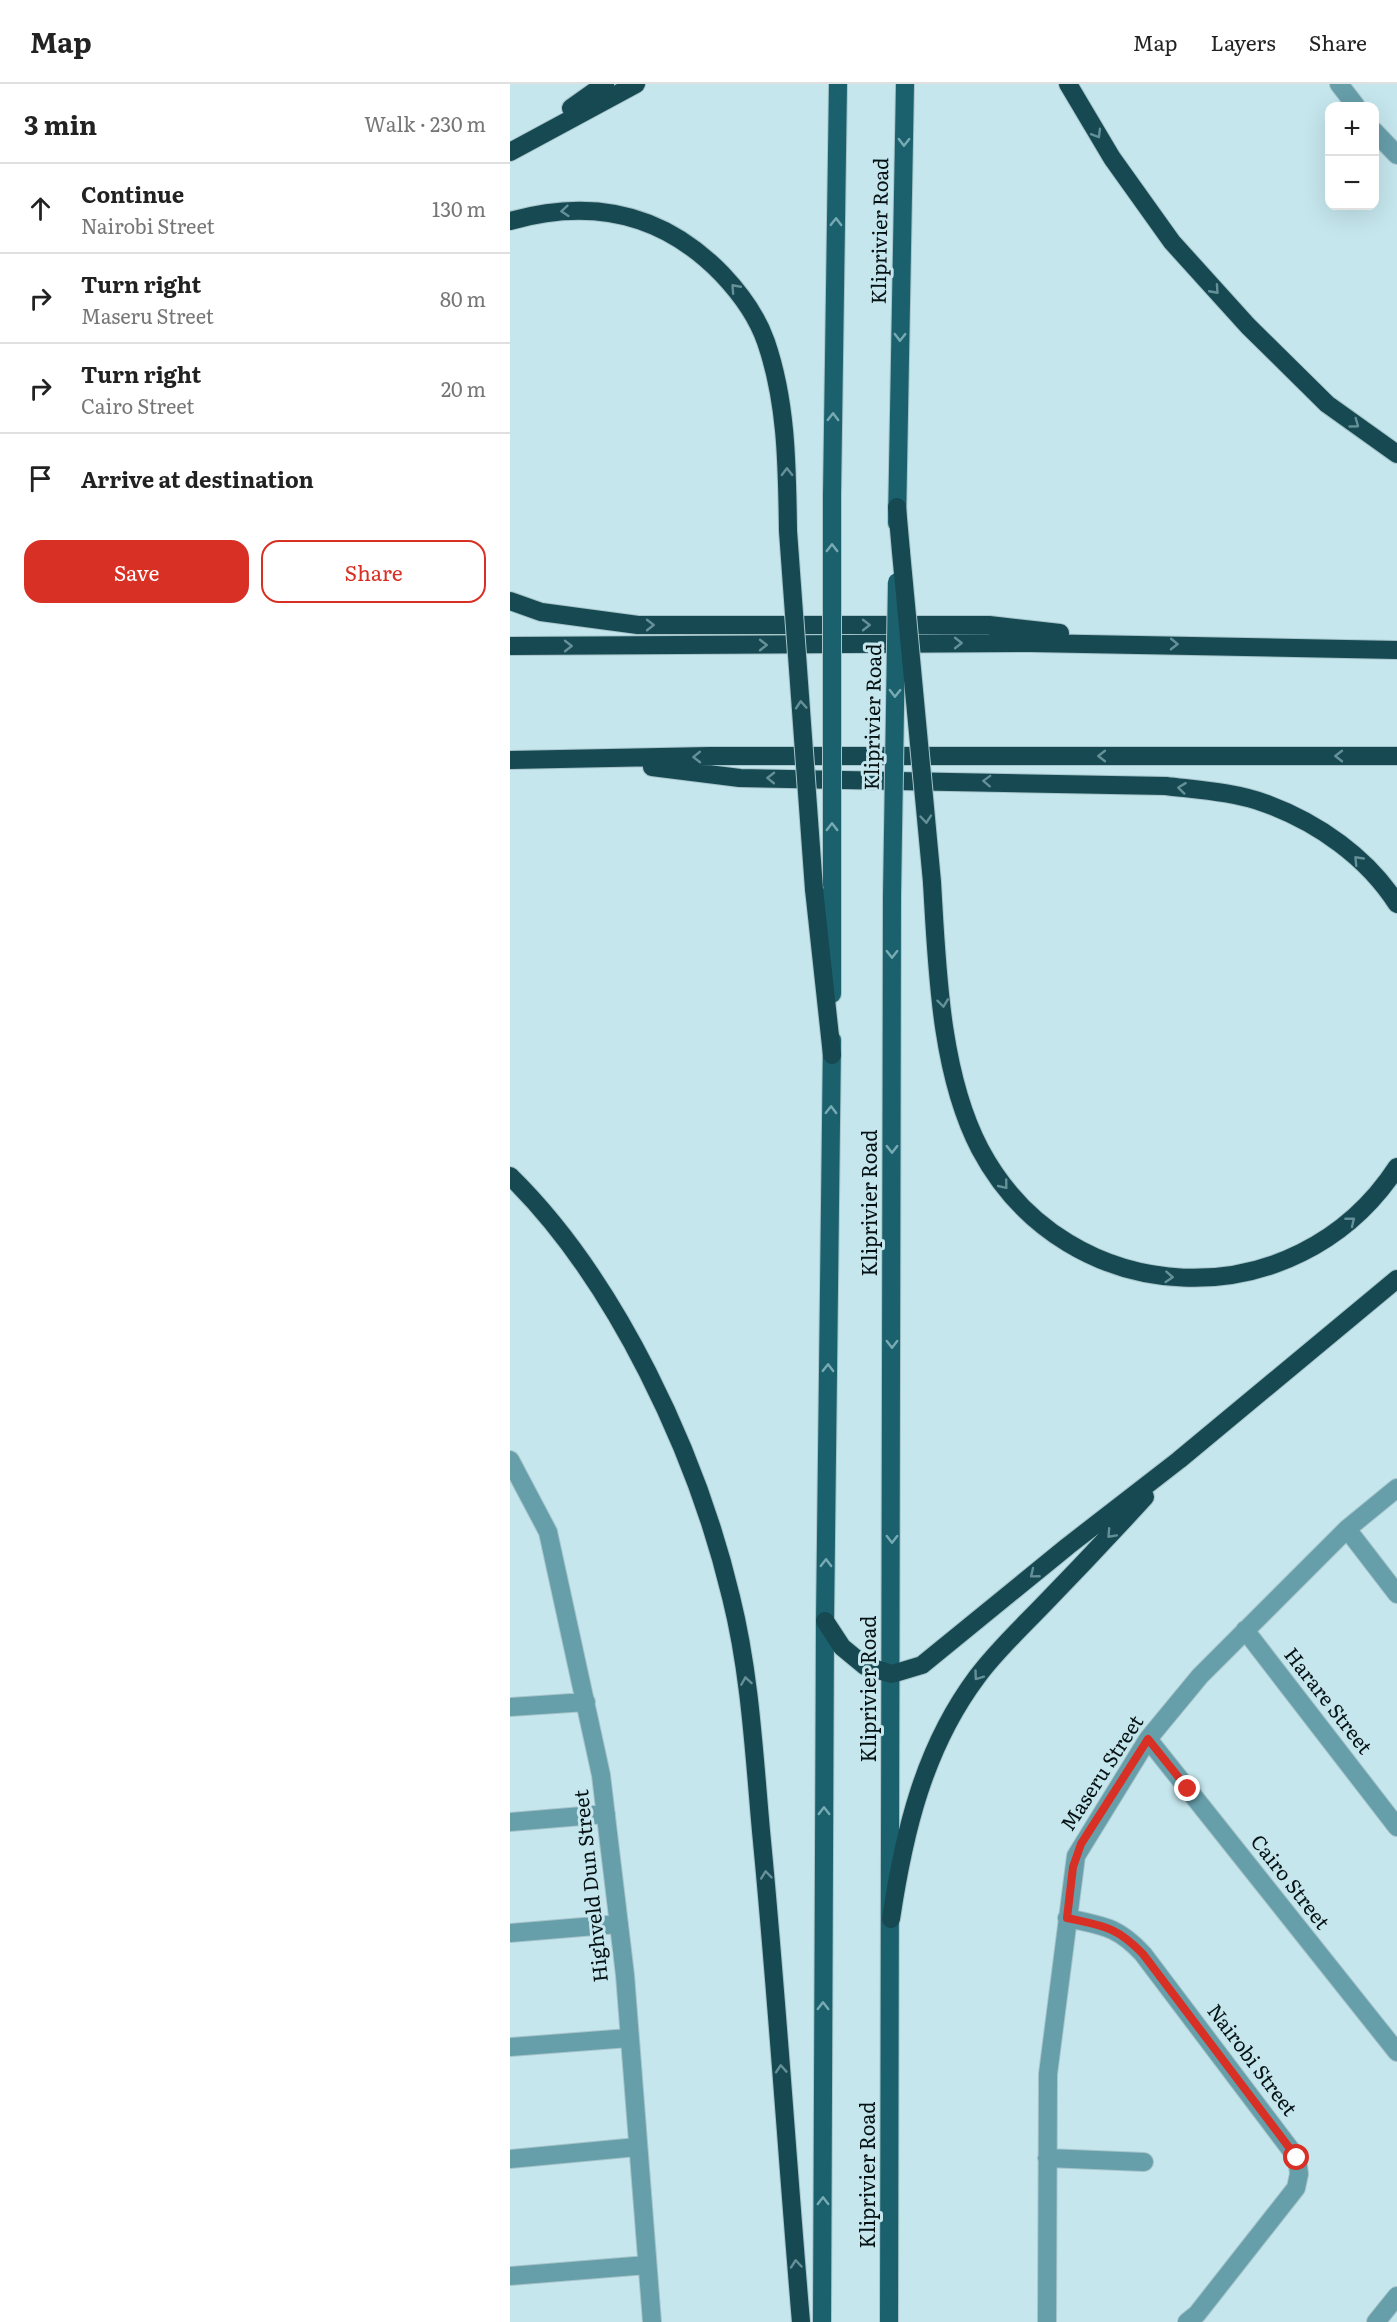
<!DOCTYPE html>
<meta charset="utf-8">
<style>
:root{--surface:#fff;--page:#f6f6f6;--text:#222;--muted:#767676;--line:#e0e0e0;--accent:#d93025}
body{margin:0;font-family:Literata,serif;background:var(--page);color:var(--text)}
.controls{position:absolute;right:18px;top:18px;display:grid;overflow:hidden;border-radius:12px;box-shadow:0 6px 24px #0002}
.controls button{width:54px;height:54px;display:grid;place-items:center;padding:0;border:0;border-bottom:2px solid var(--line);background:var(--surface);color:var(--text);font:30px sans-serif}
.stop{position:absolute;width:18px;height:18px;margin:-14px;border:4px solid #d93025;border-radius:50%;background:#fff}
.stop.end{background:#d93025;border-color:#fff;box-shadow:0 2px 6px #0008}
.list{margin:0;padding:0;list-style:none}
h2{display:flex;justify-content:space-between;align-items:center;height:78px;margin:0;padding:0 24px;font-size:26px}
h2 small{font-size:20px;font-weight:400;color:var(--muted)}
.list li{display:grid;grid-template-columns:39px 1fr auto;gap:18px;align-items:center;box-sizing:border-box;height:90px;padding:0 24px;border-top:2px solid var(--line)}
.list b{display:block;font-size:22px;white-space:nowrap}
.list p{margin:0;font-size:20px;white-space:nowrap;color:var(--muted)}
.list em{font-size:20px;font-style:normal;color:var(--muted)}
.actions{display:flex;gap:12px;padding:18px 24px}
.actions a{flex:1;padding:14px 0;border:2px solid var(--accent);border-radius:18px;text-align:center;font-size:21px;color:var(--accent)}
.actions .main{background:var(--accent);color:#fff}
.icon{flex:none;width:33px;height:33px;fill:none;stroke:currentColor;stroke-width:2;stroke-linecap:round;stroke-linejoin:round}
.map{position:relative;flex:none;width:887px;height:2238px;overflow:hidden}
header{display:flex;align-items:center;gap:36px;box-sizing:border-box;height:84px;padding:0 30px;background:var(--surface);border-bottom:2px solid var(--line)}
header strong{font-size:28px}
nav{display:flex;gap:33px;margin-inline-start:auto;font-size:21px}
main{display:flex}
aside{flex:1;background:var(--surface)}
.map>svg:first-child{display:block}
</style>
<header>
<strong>Map</strong>
<nav><a>Map</a><a>Layers</a><a>Share</a></nav>
</header>
<main>
<aside>
<h2>3 min<small>Walk · 230 m</small></h2>
<ul class="list">
<li><svg class="icon" aria-label="ahead" viewBox="0 0 24 24"><path d="M12 20V5M6 11l6-6 6 6"/></svg><div><b>Continue</b><p>Nairobi Street</p></div><em>130 m</em></li>
<li><svg class="icon" aria-label="right" viewBox="0 0 24 24"><path d="M7 20v-9h11M14 6l5 5-5 5"/></svg><div><b>Turn right</b><p>Maseru Street</p></div><em>80 m</em></li>
<li><svg class="icon" aria-label="right" viewBox="0 0 24 24"><path d="M7 20v-9h11M14 6l5 5-5 5"/></svg><div><b>Turn right</b><p>Cairo Street</p></div><em>20 m</em></li>
<li><svg class="icon" aria-label="arrive" viewBox="0 0 24 24"><path d="M6 21V4h12l-3 4 3 4H6"/></svg><div><b>Arrive at destination</b></div></li>
</ul>
<div class="actions"><a class="main">Save</a><a>Share</a></div>
</aside>
<div class="map">
<svg width="887" height="2238" viewBox="0 0 887 2238">
<rect width="100%" height="100%" fill="#c5e6ed"/>
<g fill="none" stroke-linecap="round" stroke-linejoin="round">
<g stroke="#a6c4ca" stroke-width="20">
<path id="minor" d="M829,0L846,22
M864,47L887,71
M0,1376L38,1448L91,1691L115,1891L142,2238
M837,1445L887,1510
M735,1546L887,1743
M0,1623L76,1618
M638,1655L887,1968
M0,1738L96,1730
M557,1834C593,1842 607,1842 633,1870L787,2074L789,2090L786,2104L687,2230L677,2238
M0,1849L109,1840
M0,1963L119,1954
M537,2074L634,2078
M0,2075L127,2063
M0,2192L137,2181
M537,2238L538,1990L566,1772L638,1655L690,1592L837,1445L887,1404
M866,2238L887,2212"/>
</g>
<g stroke="#a6c4ca" stroke-width="20">
<path id="major" d="M322,412L328,0
M387,439L395,0
M322,910V801
M312,2238L315,1537L322,956
M379,2238L382,812"/>
</g>
<g stroke="#a6c4ca" stroke-width="20">
<path id="highway" d="M558,0L602,74L662,158L738,242L817,320L887,370
M61,24L95,0
M0,68L126,0
M0,137C81,114 153,129 212,190C230,209 247,232 256,258C277,319 277,383 278,447
M387,423L391,468
M0,517L31,528L128,541H479L550,549
M0,562L521,559L887,566
M0,676L200,672H887
M142,683L230,694L656,702C689,706 725,708 757,720C808,739 857,773 887,820
M422,798C427,883 430,989 470,1065C557,1229 786,1238 887,1083
M304,805L322,971
M0,1092C106,1196 187,1370 221,1513C240,1589 244,1669 251,1747C267,1911 277,2074 291,2238
M315,1537L332,1563L355,1582L382,1590L412,1581L558,1462L669,1376L887,1195
M381,1835C394,1748 414,1664 467,1593C487,1566 512,1543 535,1519C569,1484 602,1449 635,1413"/>
</g>
<use href="#minor" stroke="#669eaa" stroke-width="18"/>
<use href="#major" stroke="#1a616d" stroke-width="18"/>
<use href="#highway" stroke="#164952" stroke-width="18"/>
<g stroke="#a6c4ca" stroke-width="20" stroke-linecap="butt">
<path id="major-bridge" d="M322,412V801
M382,812L387,498"/>
</g>
<g stroke="#a6c4ca" stroke-width="20" stroke-linecap="butt">
<path id="highway-bridge" d="M278,447L304,805
M391,468L422,798"/>
</g>
<use href="#major-bridge" stroke="#1a616d" stroke-width="18"/>
<use href="#highway-bridge" stroke="#164952" stroke-width="18"/>
</g>
<defs><path id="oneway-chevron" d="M-2-3.5L2.5 0L-2 3.5" fill="none" stroke-width="1.6" stroke-linecap="round" stroke-linejoin="round" transform="scale(1.5)"/></defs>
<g stroke="#659098">
<use href="#oneway-chevron" transform="translate(587 50) rotate(59)"/>
<use href="#oneway-chevron" transform="translate(55 127) rotate(175)"/>
<use href="#oneway-chevron" transform="translate(225 204) rotate(-132)"/>
<use href="#oneway-chevron" transform="translate(705 206) rotate(48)"/>
<use href="#oneway-chevron" transform="translate(845 340) rotate(36)"/>
<use href="#oneway-chevron" transform="translate(277 388) rotate(-91)"/>
<use href="#oneway-chevron" transform="translate(140 541)"/>
<use href="#oneway-chevron" transform="translate(356 541)"/>
<use href="#oneway-chevron" transform="translate(448 559)"/>
<use href="#oneway-chevron" transform="translate(664 560) rotate(1)"/>
<use href="#oneway-chevron" transform="translate(253 561)"/>
<use href="#oneway-chevron" transform="translate(58 562)"/>
<use href="#oneway-chevron" transform="translate(291 621) rotate(-94)"/>
<use href="#oneway-chevron" transform="translate(592 672) rotate(180)"/>
<use href="#oneway-chevron" transform="translate(829 672) rotate(180)"/>
<use href="#oneway-chevron" transform="translate(187 673) rotate(179)"/>
<use href="#oneway-chevron" transform="translate(261 694) rotate(-179)"/>
<use href="#oneway-chevron" transform="translate(477 697) rotate(-178)"/>
<use href="#oneway-chevron" transform="translate(672 704) rotate(-173)"/>
<use href="#oneway-chevron" transform="translate(416 735) rotate(85)"/>
<use href="#oneway-chevron" transform="translate(848 776) rotate(-134)"/>
<use href="#oneway-chevron" transform="translate(433 919) rotate(83)"/>
<use href="#oneway-chevron" transform="translate(494 1101) rotate(51)"/>
<use href="#oneway-chevron" transform="translate(841 1137) rotate(-39)"/>
<use href="#oneway-chevron" transform="translate(659 1193) rotate(4)"/>
<use href="#oneway-chevron" transform="translate(601 1450) rotate(133)"/>
<use href="#oneway-chevron" transform="translate(524 1490) rotate(141)"/>
<use href="#oneway-chevron" transform="translate(468 1592) rotate(126)"/>
<use href="#oneway-chevron" transform="translate(236 1597) rotate(-99)"/>
<use href="#oneway-chevron" transform="translate(256 1791) rotate(-96)"/>
<use href="#oneway-chevron" transform="translate(271 1985) rotate(-94)"/>
<use href="#oneway-chevron" transform="translate(286 2180) rotate(-95)"/>
</g>
<g stroke="#78aab3">
<use href="#oneway-chevron" transform="translate(394 58) rotate(91)"/>
<use href="#oneway-chevron" transform="translate(326 138) rotate(-89)"/>
<use href="#oneway-chevron" transform="translate(390 253) rotate(91)"/>
<use href="#oneway-chevron" transform="translate(323 333) rotate(-89)"/>
<use href="#oneway-chevron" transform="translate(322 464) rotate(-90)"/>
<use href="#oneway-chevron" transform="translate(385 609) rotate(91)"/>
<use href="#oneway-chevron" transform="translate(322 743) rotate(-90)"/>
<use href="#oneway-chevron" transform="translate(382 870) rotate(90)"/>
<use href="#oneway-chevron" transform="translate(321 1026) rotate(-89)"/>
<use href="#oneway-chevron" transform="translate(382 1065) rotate(90)"/>
<use href="#oneway-chevron" transform="translate(382 1260) rotate(90)"/>
<use href="#oneway-chevron" transform="translate(318 1284) rotate(-89)"/>
<use href="#oneway-chevron" transform="translate(382 1455) rotate(90)"/>
<use href="#oneway-chevron" transform="translate(316 1479) rotate(-89)"/>
<use href="#oneway-chevron" transform="translate(314 1727) rotate(-90)"/>
<use href="#oneway-chevron" transform="translate(313 1922) rotate(-90)"/>
<use href="#oneway-chevron" transform="translate(313 2117) rotate(-90)"/>
</g>
<g fill="none" stroke-linecap="round" stroke-linejoin="round">
<path stroke="#d93025" stroke-width="8" d="M678,1705L638,1655L571,1760L563,1783L557,1834C593,1842 606,1842 633,1870L787,2074"/>
</g>
<g text-anchor="middle" stroke-width="6" stroke-linejoin="round" paint-order="stroke">
<g font-size="20" fill="#061214" stroke="#c5e6ed">
<text transform="translate(370 147) rotate(-89)" y="7">Kliprivier Road</text>
<text transform="translate(363 633) rotate(-89)" y="7">Kliprivier Road</text>
<text transform="translate(360 1119) rotate(-90)" y="7">Kliprivier Road</text>
<text transform="translate(359 1605) rotate(-90)" y="7">Kliprivier Road</text>
<text transform="translate(818 1617) rotate(52)" y="7">Harare Street</text>
<text transform="translate(592 1689) rotate(-57)" y="7">Maseru Street</text>
<text transform="translate(780 1798) rotate(52)" y="7">Cairo Street</text>
<text transform="translate(81 1802) rotate(-96)" y="7">Highveld Dun Street</text>
<text transform="translate(742 1976) rotate(53)" y="7">Nairobi Street</text>
<text transform="translate(358 2091) rotate(-90)" y="7">Kliprivier Road</text>
</g>
</g>
</svg>
<div class="controls">
<button>+</button>
<button>−</button>
</div>
<div class="stop" style="left:787px;top:2074px"></div>
<div class="stop end" style="left:678px;top:1705px"></div>
</div>
</main>
